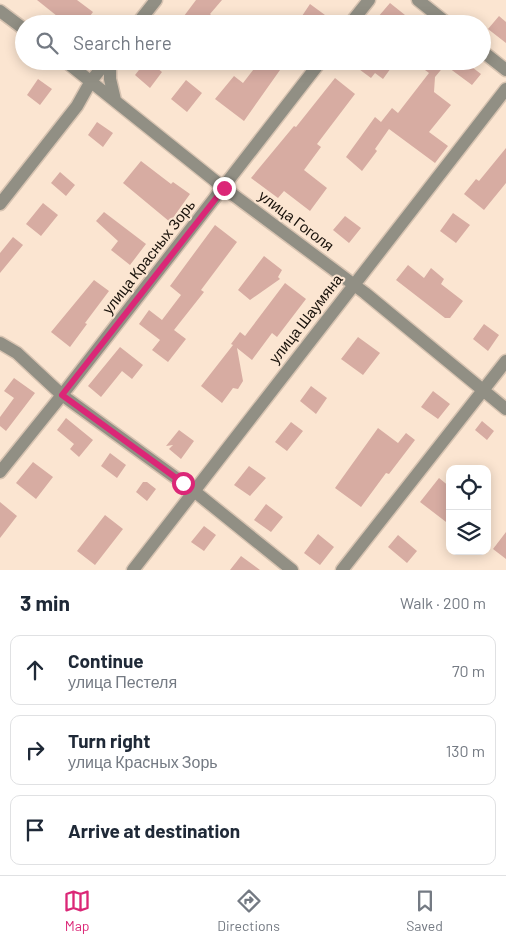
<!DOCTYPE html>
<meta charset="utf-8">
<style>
:root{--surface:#fff;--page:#f6f6f7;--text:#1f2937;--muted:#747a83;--line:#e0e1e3;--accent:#db2777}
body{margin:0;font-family:Barlow,sans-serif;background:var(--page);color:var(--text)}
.controls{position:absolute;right:15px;bottom:15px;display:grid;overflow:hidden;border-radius:10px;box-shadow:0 2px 12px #0003}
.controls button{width:45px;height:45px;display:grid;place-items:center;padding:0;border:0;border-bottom:1px solid var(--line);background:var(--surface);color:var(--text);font:25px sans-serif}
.stop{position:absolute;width:15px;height:15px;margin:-11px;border:4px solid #db2777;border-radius:50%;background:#fff}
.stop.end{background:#db2777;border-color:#fff;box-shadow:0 1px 5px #0008}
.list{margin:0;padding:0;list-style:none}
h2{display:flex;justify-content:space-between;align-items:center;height:65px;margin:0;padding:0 20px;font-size:21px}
h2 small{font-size:16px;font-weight:400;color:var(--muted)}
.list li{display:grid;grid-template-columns:32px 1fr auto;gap:15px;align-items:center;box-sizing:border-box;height:70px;margin:0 10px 10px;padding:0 10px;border:1px solid var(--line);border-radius:10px}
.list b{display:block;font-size:19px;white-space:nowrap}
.list p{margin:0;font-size:16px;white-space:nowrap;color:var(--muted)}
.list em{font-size:16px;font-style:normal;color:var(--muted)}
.icon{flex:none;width:28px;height:28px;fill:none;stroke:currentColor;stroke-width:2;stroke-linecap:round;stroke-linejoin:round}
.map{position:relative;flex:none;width:506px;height:570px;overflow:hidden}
.search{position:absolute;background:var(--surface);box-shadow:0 2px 12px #0003;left:15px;right:15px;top:15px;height:55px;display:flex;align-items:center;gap:12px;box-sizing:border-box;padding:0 18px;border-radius:28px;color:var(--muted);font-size:19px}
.sheet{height:305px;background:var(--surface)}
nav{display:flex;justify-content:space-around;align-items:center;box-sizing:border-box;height:70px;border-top:1px solid var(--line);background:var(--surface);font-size:14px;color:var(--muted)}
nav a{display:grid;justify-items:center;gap:2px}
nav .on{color:var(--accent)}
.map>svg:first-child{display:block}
</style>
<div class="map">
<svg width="506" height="570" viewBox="0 0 506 570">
<rect width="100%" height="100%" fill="#fbe5d1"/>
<path fill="#d7aca2" d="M37,0H77L93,12L84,24H67Z
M196,0H222L210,14L211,15L205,24H194L184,16Z
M390,3L405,15L397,24H387L378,17Z
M310,4L325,15L318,24H313L302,16Z
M499,16L506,22V43L488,29Z
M146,61H148L162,72L150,88L135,75Z
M260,61H269L280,70L244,121L215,99L234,76L243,83Z
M348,61H396L383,79L375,73L371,78Z
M413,61H464L481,74L472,85L445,65L435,77L434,92L451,105L429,132L448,146L435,163L389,129L375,149L377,151L362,171L346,157L375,117L381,122L392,108L398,113L429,73Z
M335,78L355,94L317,144L321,147L304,170L327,188L310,211L284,191L278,198L251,178L294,126L296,127Z
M38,79L52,89L40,105L27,95Z
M186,80L202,93L187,112L171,99Z
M97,122L113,133L103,147L88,135Z
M506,148V183L484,210L464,194L476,179L479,181Z
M141,161L171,184L173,182L190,194L170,222L123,183Z
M60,172L75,185L66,196L51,183Z
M43,203L58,215L41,236L26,224Z
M104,212L146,244L130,265L111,250L118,241L96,221Z
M453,213L470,225L456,243L440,231Z
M345,216L361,228L349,243L333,230Z
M215,225L237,242L201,290L204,292L174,330L186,339L168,362L152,350L160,340L139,324L149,310L162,320L181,295L170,286Z
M13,237L23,245L0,273V253Z
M264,256L282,270L278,277L280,279L250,300L238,290Z
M408,265L424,278L431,268L444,279L441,284L463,301L450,318H445L396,280Z
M94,280L109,291L85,323L87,324L70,347L51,332Z
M285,283L306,299L277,337L272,333L252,360L237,348L243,381L238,389L233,388L222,403L201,386L233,345L231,344L240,332L245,336Z
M484,324L499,335L488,351L473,339Z
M358,337L380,353L363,375L341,359Z
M120,347L143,365L132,379L122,371L101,397L88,386Z
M14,378L35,393L6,431L0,426V417L14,398L4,391Z
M311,386L327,398L316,414L300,401Z
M433,391L450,404L438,419L421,407Z
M66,418L93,440L79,457L70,449L74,444L57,430Z
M482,421L494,431L487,440L475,430Z
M291,422L303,431L287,451L275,442Z
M378,428L398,443L406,433L415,440L389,474L386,473L361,507L335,488Z
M179,430L194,441L181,459L169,449L173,445L166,446Z
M110,453L126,465L117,478L101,466Z
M33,462L53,477L36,499L16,483Z
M249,466L266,478L250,496L234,485Z
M439,478L450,487V525L420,502Z
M143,482H147L156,489L147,501L136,492Z
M0,502L17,516L0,538Z
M266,504L283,517L271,532L254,520Z
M105,515L123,529L95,565L77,551Z
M204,526L216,535L204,551L191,542Z
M506,532V559L493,549Z
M318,534L334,547L320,565L304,553Z
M398,535L417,551L407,563L388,547Z
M241,556L260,570H230Z"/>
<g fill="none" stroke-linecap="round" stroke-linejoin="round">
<g stroke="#d7c3b1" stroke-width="15">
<path id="minor" d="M418,0L448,24
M0,11L24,29
M137,24L156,0
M350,24L369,0
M482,51L506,70
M65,61L224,188L365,293L506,409
M110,61V79L115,100
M0,204L77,106L91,81L107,61
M0,343L17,353L62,395L194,491L292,570
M0,472L62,395L321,61
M133,570L506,89
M342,570L506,361"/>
</g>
<use href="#minor" stroke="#918f84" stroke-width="12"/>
</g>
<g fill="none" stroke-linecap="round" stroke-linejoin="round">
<path stroke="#db2777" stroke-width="6" d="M183,483L62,395L224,188"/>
</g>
<g text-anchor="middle" stroke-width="4" stroke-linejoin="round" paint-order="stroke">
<g font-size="15" fill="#19120b" stroke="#fbe5d1">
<text transform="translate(296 221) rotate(37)" y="5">улица Гоголя</text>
<text transform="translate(149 257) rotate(-52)" y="5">улица Красных Зорь</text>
<text transform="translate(306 319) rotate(-52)" y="5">улица Шаумяна</text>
</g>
</g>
</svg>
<div class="controls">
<button><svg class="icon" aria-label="locate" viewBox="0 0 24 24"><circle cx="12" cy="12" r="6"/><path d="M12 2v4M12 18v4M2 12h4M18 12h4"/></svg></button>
<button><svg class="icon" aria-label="layers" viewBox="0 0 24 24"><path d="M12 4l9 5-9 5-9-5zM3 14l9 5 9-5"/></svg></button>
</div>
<div class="stop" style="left:183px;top:483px"></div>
<div class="stop end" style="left:224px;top:188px"></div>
<div class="search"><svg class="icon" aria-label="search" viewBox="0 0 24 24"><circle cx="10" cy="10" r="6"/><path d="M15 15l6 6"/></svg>Search here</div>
</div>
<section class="sheet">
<h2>3 min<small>Walk · 200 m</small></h2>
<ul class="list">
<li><svg class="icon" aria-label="ahead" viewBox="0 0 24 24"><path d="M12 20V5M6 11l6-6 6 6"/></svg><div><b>Continue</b><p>улица Пестеля</p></div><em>70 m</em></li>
<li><svg class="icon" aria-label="right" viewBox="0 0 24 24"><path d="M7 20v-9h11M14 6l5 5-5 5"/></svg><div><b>Turn right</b><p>улица Красных Зорь</p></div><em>130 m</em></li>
<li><svg class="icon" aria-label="arrive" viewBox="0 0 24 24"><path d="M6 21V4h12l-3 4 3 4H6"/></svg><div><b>Arrive at destination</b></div></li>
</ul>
</section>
<nav>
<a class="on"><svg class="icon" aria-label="map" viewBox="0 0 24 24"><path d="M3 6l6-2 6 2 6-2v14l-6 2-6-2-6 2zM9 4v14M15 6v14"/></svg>Map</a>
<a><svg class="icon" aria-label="directions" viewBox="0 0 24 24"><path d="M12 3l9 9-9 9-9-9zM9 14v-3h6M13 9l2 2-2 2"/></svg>Directions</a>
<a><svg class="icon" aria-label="saved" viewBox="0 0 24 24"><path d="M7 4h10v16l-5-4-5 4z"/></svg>Saved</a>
</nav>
